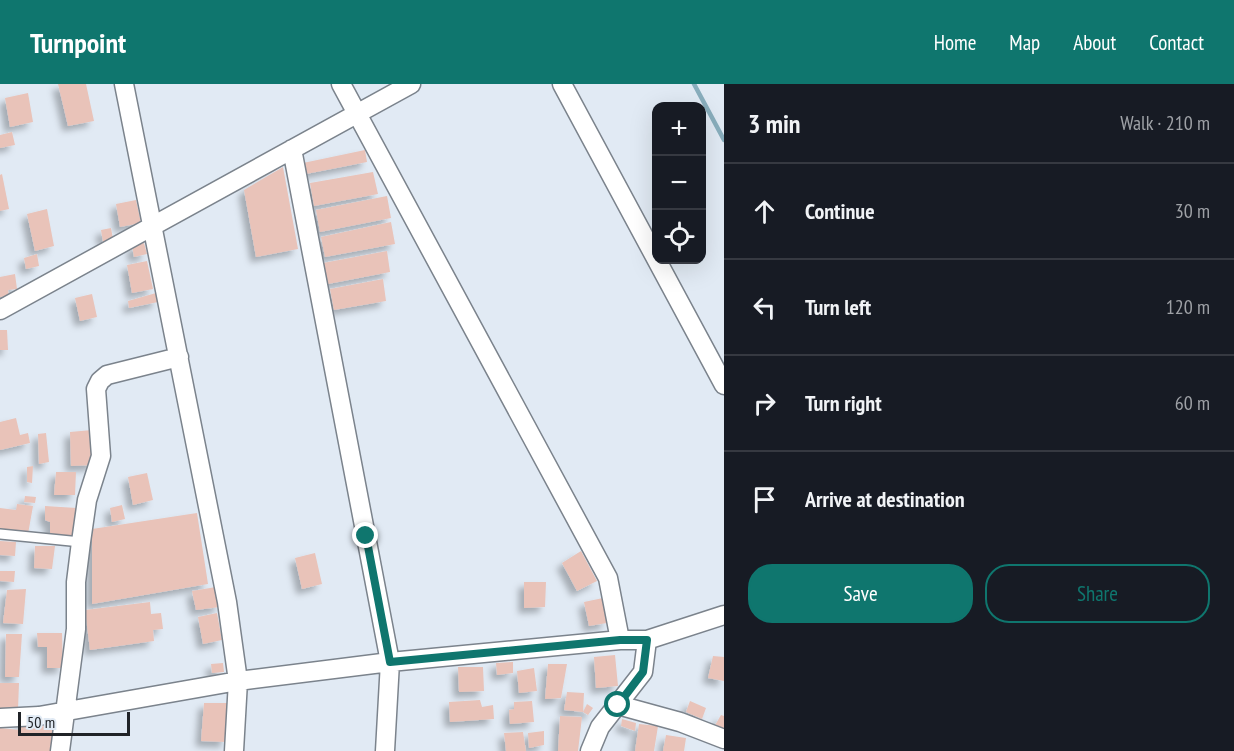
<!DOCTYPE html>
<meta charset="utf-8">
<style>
:root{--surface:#171b24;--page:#242831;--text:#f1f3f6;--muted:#9ea1a6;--line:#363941;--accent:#0f766e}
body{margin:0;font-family:"PT Sans Narrow",sans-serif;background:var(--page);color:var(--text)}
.controls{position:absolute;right:18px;top:18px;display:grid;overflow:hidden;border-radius:12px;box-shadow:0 6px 24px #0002}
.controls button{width:54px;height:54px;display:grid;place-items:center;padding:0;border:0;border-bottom:2px solid var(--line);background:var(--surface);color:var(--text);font:30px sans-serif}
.scale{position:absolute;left:18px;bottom:15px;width:112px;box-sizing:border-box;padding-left:6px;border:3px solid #202327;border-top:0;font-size:16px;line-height:21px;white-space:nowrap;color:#202327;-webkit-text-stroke:4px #e1eaf4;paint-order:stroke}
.stop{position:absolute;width:18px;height:18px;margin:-14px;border:4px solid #0f766e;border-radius:50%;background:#fff}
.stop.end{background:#0f766e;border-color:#fff;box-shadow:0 2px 6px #0008}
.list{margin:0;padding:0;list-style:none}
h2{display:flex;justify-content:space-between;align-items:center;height:78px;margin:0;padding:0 24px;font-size:26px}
h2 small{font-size:20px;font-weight:400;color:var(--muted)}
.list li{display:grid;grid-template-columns:39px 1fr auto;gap:18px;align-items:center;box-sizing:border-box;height:96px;padding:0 24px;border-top:2px solid var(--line)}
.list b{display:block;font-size:22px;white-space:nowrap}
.list em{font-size:20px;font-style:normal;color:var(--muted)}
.actions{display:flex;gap:12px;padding:18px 24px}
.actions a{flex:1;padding:14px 0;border:2px solid var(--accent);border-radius:24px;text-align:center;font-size:21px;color:var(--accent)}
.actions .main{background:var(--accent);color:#fff}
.icon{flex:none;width:33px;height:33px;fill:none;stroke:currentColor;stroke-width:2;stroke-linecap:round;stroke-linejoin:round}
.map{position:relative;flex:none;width:724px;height:667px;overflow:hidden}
header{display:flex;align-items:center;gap:36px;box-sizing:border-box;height:84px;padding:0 30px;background:var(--accent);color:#fff}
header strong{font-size:28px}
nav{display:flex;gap:33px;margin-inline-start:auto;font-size:21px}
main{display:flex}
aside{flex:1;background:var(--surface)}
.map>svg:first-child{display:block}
</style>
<header>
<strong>Turnpoint</strong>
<nav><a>Home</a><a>Map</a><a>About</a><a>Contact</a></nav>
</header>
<main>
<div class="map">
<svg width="724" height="667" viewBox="0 0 724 667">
<defs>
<filter id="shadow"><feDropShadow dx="-5.5" dy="5.5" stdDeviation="3" flood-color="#0004"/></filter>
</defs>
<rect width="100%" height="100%" fill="#e1eaf4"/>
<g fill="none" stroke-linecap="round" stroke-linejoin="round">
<path stroke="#89aebd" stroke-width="4.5" d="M694,0L724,56"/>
</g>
<path fill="#e9c3b9" filter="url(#shadow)" d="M58,0H86L94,37L68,42Z
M28,9L33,38L10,43L5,14Z
M12,48L15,61L0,64V51Z
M365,66L367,78L306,90L303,79Z
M283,83L298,165L256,173L244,106Z
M373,88L378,110L314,122L310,99Z
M2,90L9,125L0,127V91Z
M387,112L391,134L320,148L316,126Z
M136,116L141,139L120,143L116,120Z
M47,125L54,162L35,167L27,130Z
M391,138L395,160L325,173L321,153Z
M111,144L113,155L103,158L101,146Z
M144,159L147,170L134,173L132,162Z
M387,167L390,188L328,200L323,179Z
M37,170L39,182L26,185L24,174Z
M147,177L153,205L132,209L127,181Z
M15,190L17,205L8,206L9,212L0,213V193Z
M383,195L386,217L334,226L330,205Z
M156,209L158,218L129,224L128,217Z
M92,210L97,233L80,237L75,214Z
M0,246H7L8,266H0Z
M16,334L20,351L28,349L30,359L0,366V338Z
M92,346L95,381L71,382L70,348Z
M46,349L49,378L39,380L38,350Z
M33,382L32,399L27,398V383Z
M56,388H76L75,411H54Z
M147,389L153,416L133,421L128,393Z
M25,412L36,413L35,419L24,418Z
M17,420L33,422L28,450L0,446V424L16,426Z
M122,421L125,435L112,438L110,424Z
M45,422L77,424L74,452L50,450V438L45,436Z
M197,429L208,500L92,520V445Z
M0,457L16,458L15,472L0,471Z
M35,462H55L52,485L34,484Z
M581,467L597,497L577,507L562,479Z
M315,469L322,500L302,505L295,474Z
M0,487H15L14,498L0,497Z
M524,498H546L545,523L524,524Z
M216,503L220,523L196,526L192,507Z
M26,505L23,540L3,539L7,506Z
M603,514L607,539L589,542L584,518Z
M150,518L151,530L161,529L163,545L153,546L154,557L90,566L85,526Z
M217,529L222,556L203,560L198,533Z
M37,549H62L63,584H47V563H38Z
M6,550H22L19,593H5Z
M615,571L618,602L596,604L594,573Z
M713,572L724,573V597L708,594Z
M513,578V589L497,591L496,579Z
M223,579L224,588L212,589L211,580Z
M548,580H567L561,614L545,615Z
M458,583H483L484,607L459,608Z
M534,584L537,607L519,609L517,587Z
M0,599H19L18,625H0Z
M567,608L584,609L583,628L587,620L593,624L588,631L583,628L564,626Z
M480,616L482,623L493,621L494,635L450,638L449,618Z
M532,617L534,638L510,640L509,626L514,625V618Z
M690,617L706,624L702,635L686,628Z
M204,619H228L226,658L201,657Z
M721,631L724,632V649L714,643Z
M560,632L582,633L578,667H558Z
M622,635L636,639L635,647L621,642Z
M20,639L53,641L51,667H0V644L20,646Z
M639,640L658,642L654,667H635Z
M544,647V661L529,664L528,649Z
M523,648L526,667H506L504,649Z
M666,651L686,654L684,667H663Z"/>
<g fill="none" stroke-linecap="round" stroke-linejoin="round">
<g stroke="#7b838c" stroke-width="12">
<path id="service" d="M0,450L81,458"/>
</g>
<g stroke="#7b838c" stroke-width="21">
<path id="minor" d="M124,0L227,518L238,597L234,667
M341,0L608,494L620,556
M562,0L724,301
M292,65L390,578L385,667
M0,226L411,0
M618,621L680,638L724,655
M0,634L39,632L238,597L390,578L620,556H647L724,531
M60,667L76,545V498L81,458L87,416L101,372L96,305L100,297L107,291L179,273
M590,667L600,643L643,588L647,556"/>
</g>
<use href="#service" stroke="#fff" stroke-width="9"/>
<use href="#minor" stroke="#fff" stroke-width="18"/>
</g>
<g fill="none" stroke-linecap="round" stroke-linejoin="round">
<path stroke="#0f766e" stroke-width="8" d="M366,452L390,578L620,556H647L643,588L618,621"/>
</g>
</svg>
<div class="controls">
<button>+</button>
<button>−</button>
<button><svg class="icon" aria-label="locate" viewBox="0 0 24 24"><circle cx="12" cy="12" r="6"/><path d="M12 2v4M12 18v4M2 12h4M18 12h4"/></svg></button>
</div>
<div class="scale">50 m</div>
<div class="stop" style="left:618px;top:621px"></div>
<div class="stop end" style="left:366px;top:452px"></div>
</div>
<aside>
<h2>3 min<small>Walk · 210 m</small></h2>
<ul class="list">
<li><svg class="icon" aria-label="ahead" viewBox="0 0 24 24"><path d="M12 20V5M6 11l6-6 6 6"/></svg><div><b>Continue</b></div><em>30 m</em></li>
<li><svg class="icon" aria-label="left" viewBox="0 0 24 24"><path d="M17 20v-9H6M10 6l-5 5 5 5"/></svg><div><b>Turn left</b></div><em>120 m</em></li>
<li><svg class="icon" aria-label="right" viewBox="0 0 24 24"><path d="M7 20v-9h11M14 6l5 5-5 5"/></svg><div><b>Turn right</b></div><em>60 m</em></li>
<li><svg class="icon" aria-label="arrive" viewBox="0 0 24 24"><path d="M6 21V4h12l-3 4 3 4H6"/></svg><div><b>Arrive at destination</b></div></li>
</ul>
<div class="actions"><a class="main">Save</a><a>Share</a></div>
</aside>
</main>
